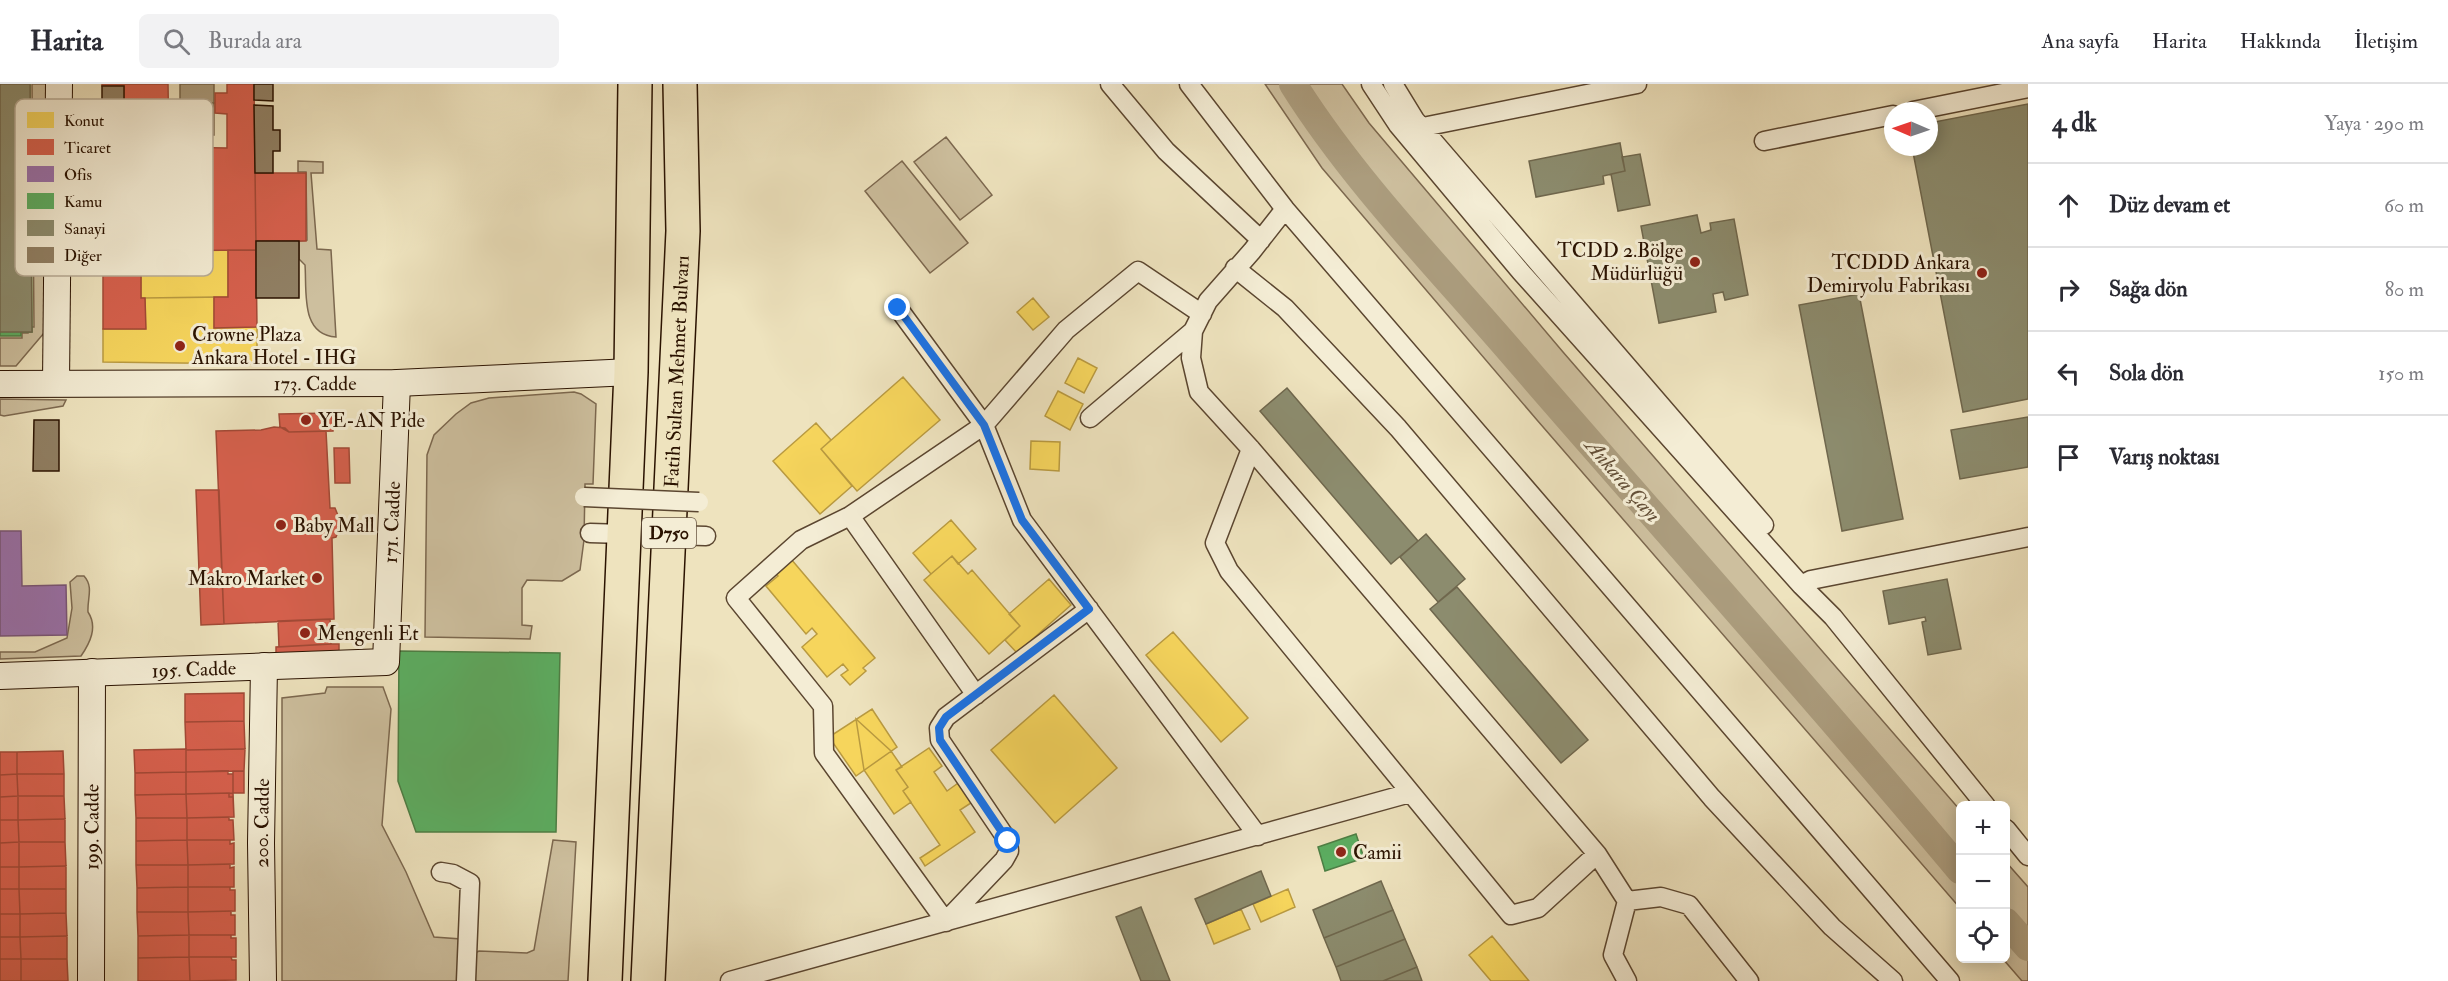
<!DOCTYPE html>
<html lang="tr">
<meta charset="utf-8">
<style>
:root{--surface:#fff;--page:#f2f2f3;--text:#2b2b33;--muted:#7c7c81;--line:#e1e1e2}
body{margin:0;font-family:"IM FELL Double Pica",serif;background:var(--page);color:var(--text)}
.controls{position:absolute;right:18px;bottom:18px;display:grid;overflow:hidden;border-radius:9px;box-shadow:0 3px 15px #0003}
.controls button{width:54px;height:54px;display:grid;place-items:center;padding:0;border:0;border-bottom:2px solid var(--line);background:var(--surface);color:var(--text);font:30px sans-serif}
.compass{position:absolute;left:1884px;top:18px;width:54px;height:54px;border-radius:50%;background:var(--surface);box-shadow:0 3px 15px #0003;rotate:272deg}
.stop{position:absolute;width:18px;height:18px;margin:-14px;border:4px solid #1a73e8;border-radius:50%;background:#fff}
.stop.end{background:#1a73e8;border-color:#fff;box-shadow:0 2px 6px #0008}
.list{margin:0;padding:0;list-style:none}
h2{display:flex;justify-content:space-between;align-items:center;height:78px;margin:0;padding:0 24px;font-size:26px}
h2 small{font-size:20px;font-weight:400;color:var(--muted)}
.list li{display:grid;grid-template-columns:39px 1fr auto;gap:18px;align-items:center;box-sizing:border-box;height:84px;padding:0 24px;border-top:2px solid var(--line)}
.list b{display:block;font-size:22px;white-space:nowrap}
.list em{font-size:20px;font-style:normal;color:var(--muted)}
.icon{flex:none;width:33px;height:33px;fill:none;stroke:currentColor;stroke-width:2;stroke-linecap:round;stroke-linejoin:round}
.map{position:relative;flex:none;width:2028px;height:897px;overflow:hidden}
header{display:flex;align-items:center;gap:36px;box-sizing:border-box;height:84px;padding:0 30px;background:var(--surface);border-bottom:2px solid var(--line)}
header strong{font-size:28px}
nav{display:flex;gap:33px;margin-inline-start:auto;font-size:21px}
.search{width:420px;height:54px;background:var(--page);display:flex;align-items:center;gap:15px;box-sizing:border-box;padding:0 21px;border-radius:9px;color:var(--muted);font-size:22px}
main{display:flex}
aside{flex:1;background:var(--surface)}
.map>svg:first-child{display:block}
</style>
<header>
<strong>Harita</strong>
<div class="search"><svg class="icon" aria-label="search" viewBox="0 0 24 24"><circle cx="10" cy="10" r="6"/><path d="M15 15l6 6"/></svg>Burada ara</div>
<nav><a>Ana sayfa</a><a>Harita</a><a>Hakkında</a><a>İletişim</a></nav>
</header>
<main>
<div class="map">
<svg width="2028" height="897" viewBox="0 0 2028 897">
<rect width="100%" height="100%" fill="#eee3be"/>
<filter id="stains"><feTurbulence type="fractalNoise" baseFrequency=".00333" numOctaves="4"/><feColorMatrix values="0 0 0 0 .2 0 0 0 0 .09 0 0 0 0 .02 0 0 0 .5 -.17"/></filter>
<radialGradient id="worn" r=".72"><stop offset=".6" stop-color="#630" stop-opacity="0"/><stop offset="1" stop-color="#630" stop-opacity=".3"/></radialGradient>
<path fill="#cdbf9e" stroke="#7c684f" stroke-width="1.5" d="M32,0H47L44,249L16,282H0V254H22V249H28V243H34Z
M1265,0H1342L1369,39L1563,268L1960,726V824L1537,336L1322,84Z
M180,19H214V51H180Z
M946,53L992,111L960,136L914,78Z
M298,77L323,78V89H311L317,165L331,166L336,253C300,251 307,207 305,181L299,175V157L307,156L306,88H298Z
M902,77L968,159L930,189L865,107Z
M574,308L581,310L596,320L593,400H585L584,456L580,486L562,497L527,496L522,504V541L532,542L530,555L425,553L427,371L434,351L456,330L471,319L489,314Z
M0,315L66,316L63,322L4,332L0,331Z
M77,492H84C94,503 87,515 88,528C98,543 90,559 81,572L0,575V568H35L67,554L72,524L70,498Z
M327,603H383L391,625L382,741L406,788L434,853L461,855L460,897H282V614L325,609Z
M553,756L576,758L568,897H473L475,869L479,867L527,869L534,866Z
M2006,778L2028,803V897H2022L2003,875L2006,874Z"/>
<path fill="#ab9c7d" stroke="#77654b" stroke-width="1.5" d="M180,0H214V19H180Z"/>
<path fill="#f6d55c" stroke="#b99a40" stroke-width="1.5" d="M228,166V213L141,214V167Z
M214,213V244L257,243V280L103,278V245H145V214Z
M1033,214L1049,233L1033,246L1017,228Z
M1078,274L1097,284L1084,309L1065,299Z
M903,293L940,336L857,407L821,365Z
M1058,307L1083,320L1070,346L1045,332Z
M816,339L831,356L821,365L852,402L820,430L773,377Z
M1031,357L1060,358L1059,387L1030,385Z
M951,436L976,465L958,480L952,472L931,490L913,469Z
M952,472L968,490L972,486L1020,542L989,570L924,496Z
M791,475L875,574L863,584L866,587L850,601L841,591L848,586L843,580L827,593L802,563L817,550L812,544L806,550L766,502L778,492L775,489Z
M1049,495L1071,521L1017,569L1005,556L1020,542L1009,530Z
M1173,548L1248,634L1221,658L1146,571Z
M1054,611L1117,684L1055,739L991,666Z
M872,625L897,663L856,692L829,653Z
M856,635L891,667L902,683L896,686L908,703L903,707L911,718L894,730L864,686Z
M929,664L942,682L934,688L947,707L961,697L974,717L960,726L975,748L925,782L920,774L940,761L903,707L908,703L896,686Z
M1288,805L1295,823L1261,838L1253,820Z
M1241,825L1250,845L1214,860L1206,840Z
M1492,852L1529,897H1491L1469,871Z"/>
<path fill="#d6604d" stroke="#a24936" stroke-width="1.5" d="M102,0H168L169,63L227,64V30L215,29V9H227V0H254L256,166L125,167V152L103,151V131H125L124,77H102V56H124V2H102Z
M255,89H306V157H256Z
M228,166H256L257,243L214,244V213H228Z
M103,167H141V214H145L146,245H103Z
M332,329L333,347L289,348L280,343L279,330Z
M274,343L285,344L289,348L326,347L330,424H335L341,439L336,453L332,454L334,535L224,540L216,347L261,346Z
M334,364H349L350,399H335Z
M196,406H219L224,540L201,541Z
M330,535L331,560L279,563L278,537Z
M331,560H339V568L276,571V563Z
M244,609V637L185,638V610Z
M244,637L245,665L186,666L185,638Z
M186,665V688L135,689L134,666Z
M245,665L244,687L186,688V666Z
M63,667L64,690H17V668Z
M0,668H17V690L0,691Z
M228,687V690H233V709L186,710V688Z
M233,687H244V709H233Z
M186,688V710L135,711V689Z
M17,690H64V712H18Z
M17,690L18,712L0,713V691Z
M229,709V713H233L234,733L187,734L186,710Z
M233,709L234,733L187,734L186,710Z
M186,710L187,734H136L135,711Z
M18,712H64L65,735L18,736Z
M18,712V736H0V713Z
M229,733V736H233L234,756H187V734Z
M136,734H187V756L136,757Z
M65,735V758H19L18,736Z
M0,736H18L19,758L0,759Z
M187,756L188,781H136V757Z
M187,756H230V760L234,759V780L188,781Z
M19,758H65L66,782L19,783Z
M19,758V783H0V759Z
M230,780V784L234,783V803H188V781Z
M136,781H188V803L137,804Z
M66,782V805H19V783Z
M0,783H19V805H0Z
M188,803V828H137V804Z
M188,803H230V806H235V827L188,828Z
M0,805H19L20,830H0Z
M19,805H66V829L20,830Z
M231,827V831H235V851H189L188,828Z
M137,828H188L189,851L138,852Z
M66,829L67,852L20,853V830Z
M0,830H20V853H0Z
M189,851V873L138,874V852Z
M189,851H231V854H236V873H189Z
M67,852V875H21L20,853Z
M0,853H20L21,875H0Z
M189,873L190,897H138V874Z
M189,873H231L232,876H236V896L190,897Z
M0,875H21V897H0Z
M21,875H67L68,897H21Z"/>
<path fill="#9970ab" stroke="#785478" stroke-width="1.5" d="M0,447H21L22,502L66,501L67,551L0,552Z"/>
<path fill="#5aae61" stroke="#4c7f44" stroke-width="1.5" d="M0,0H30L32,248H21V252H0Z
M399,567L560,569L556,748H416L398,697Z
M1356,750L1364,774L1325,787L1318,763Z"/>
<path fill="#8c8c6e" stroke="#6f674d" stroke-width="1.5" d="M0,0H30L32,248H0Z
M2028,20V315L1963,328L1912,63H1929V39Z
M1620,59L1625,87L1603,92L1604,100L1536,113L1529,77Z
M1640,70L1650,121L1618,127L1611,90L1625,87L1622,73Z
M1697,131L1701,149L1711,146L1710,139L1734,135L1748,211L1725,216L1723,208L1713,210L1716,228L1659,239L1641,142Z
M1859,210L1903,435L1842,447L1799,221Z
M1287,304L1418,457L1391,480L1260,327Z
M2028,333V383L1960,395L1951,346Z
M1426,450L1465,495L1438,518L1400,473Z
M1947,495L1961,565L1928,571L1922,538L1926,537L1925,533L1889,540L1883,507Z
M1457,503L1588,656L1561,679L1430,525Z
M1261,787L1271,812L1206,840L1195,815Z
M1381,797L1393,826L1324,854L1313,826Z
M1141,823L1170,897H1141L1116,833Z
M1393,826L1405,855L1336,883L1324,854Z
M1405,855L1417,883L1383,897H1341L1336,883Z
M1417,883L1422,897H1383Z"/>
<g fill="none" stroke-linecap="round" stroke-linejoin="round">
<path stroke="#ab9c7d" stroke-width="28" d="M1293,0C1355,99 1443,188 1519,277C1666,447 1816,614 1960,786
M2006,838L2028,863"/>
</g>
<path fill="#907f63" stroke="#2a1200" stroke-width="1.5" d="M254,0H273V17L254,16Z
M102,2H124V56H102Z
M254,21L273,22V46H280V67H273V89H255Z
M256,157H299V214H256Z
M34,336H59V387H33Z"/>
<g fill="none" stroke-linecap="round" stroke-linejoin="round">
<g stroke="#5b4630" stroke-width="21">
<path id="street" d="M1110,0L1166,67L1261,156
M1189,0L1285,125L1950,897
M1371,0L1398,41L1521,188L1801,501L1833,533L1986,722
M1393,0L1415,36L1764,441
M1913,27L2028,4
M1413,45L1637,0
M1764,57L1893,31
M1285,125L1252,167L1208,217L1193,247L1191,274L1199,308L1251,365L1597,770L1627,817L1613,871L1627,897
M1235,184L1285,224L1398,344L1712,714L1832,843L1893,897
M898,224L984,341L1022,436L1258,752
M1090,334L1193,247
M1251,365L1215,459L1229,487L1511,831L1538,824L1597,770
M850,432L976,611
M590,449L624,450
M669,451L706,452
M1801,501L1811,496L2028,453
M2006,745L2028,772
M441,788L453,790L470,799L466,897
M1627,817L1661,813L1689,821L1749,897
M947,836L1004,776L1009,767L1008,757L940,656L939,644L946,633L1089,525
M946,838L824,669L823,622L736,514L801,456L850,432L984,341L1066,246L1138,187L1202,230
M730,897L1410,709"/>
</g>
<g stroke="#2a1200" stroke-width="28">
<g id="secondary">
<path d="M56,299L59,0"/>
<path id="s1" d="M0,300L397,299L631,288"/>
<path id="s2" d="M0,592L386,578L397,299"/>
<path id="s3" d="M91,897L92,588"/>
<path id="s4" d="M263,897L261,759L264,582"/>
</g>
</g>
<g stroke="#2a1200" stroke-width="36">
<g id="highway">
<path d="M605,897L631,288L635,0"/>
<path id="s5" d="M648,897L683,147L680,0"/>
</g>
</g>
<use href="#street" stroke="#f4edd5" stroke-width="18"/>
<use href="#secondary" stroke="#f4edd5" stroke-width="26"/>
<use href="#highway" stroke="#eee3be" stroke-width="33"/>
<g stroke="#5b4630" stroke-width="21" stroke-linecap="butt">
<path id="street-bridge" d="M584,413L699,418"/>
</g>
<use href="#street-bridge" stroke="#f4edd5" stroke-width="18"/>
</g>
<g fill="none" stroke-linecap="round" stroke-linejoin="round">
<path stroke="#1a73e8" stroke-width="8" d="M898,224L984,341L1022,436L1089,525L946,633L939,644L940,656L1008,757"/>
</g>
<g fill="#8f2418" stroke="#f4edd5" stroke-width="2">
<circle cx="1695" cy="178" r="6"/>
<circle cx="1982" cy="189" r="6"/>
<circle cx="180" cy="262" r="6"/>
<circle cx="306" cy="336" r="6"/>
<circle cx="281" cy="441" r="6"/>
<circle cx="317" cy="494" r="6"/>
<circle cx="305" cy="549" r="6"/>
<circle cx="1341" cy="768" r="6"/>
</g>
<g text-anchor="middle" stroke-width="6" stroke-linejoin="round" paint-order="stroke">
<rect fill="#f4edd5" stroke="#675440" stroke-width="1.5" x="642" y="434" width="54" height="30" rx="4.5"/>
<g font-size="18" font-weight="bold" fill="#2a1200">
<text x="669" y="455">D750</text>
</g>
<g font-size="20" fill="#2a1200" stroke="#f4edd5" text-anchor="start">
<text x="1683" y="173" text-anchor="end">TCDD 2.Bölge<tspan x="1683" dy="23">Müdürlüğü</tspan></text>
<text x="1970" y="185" text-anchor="end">TCDDD Ankara<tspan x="1970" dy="23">Demiryolu Fabrikası</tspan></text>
<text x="192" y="257">Crowne Plaza<tspan x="192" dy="23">Ankara Hotel - IHG</tspan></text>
<text x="318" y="343">YE-AN Pide</text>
<text x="293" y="448">Baby Mall</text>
<text x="305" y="501" text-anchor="end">Makro Market</text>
<text x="317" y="556">Mengenli Et</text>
<text x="1353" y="775">Camii</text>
</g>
<g font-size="20" fill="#2a1200" stroke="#f4edd5">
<text dy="7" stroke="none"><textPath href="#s5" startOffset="610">Fatih Sultan Mehmet Bulvarı</textPath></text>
<text dy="7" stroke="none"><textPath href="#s1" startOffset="315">173. Cadde</textPath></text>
<text dy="7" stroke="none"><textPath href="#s2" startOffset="526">171. Cadde</textPath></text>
<text dy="7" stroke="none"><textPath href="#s2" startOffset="194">195. Cadde</textPath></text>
<text dy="7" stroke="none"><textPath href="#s4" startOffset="158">200. Cadde</textPath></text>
<text dy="7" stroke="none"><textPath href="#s3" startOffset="154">199. Cadde</textPath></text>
</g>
<g font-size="21" font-style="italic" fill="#645038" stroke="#f4edd5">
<text transform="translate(1623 396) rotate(49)" y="7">Ankara Çayı</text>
</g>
</g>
<rect x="15" y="15" width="198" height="177" rx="9" fill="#f4edd5" stroke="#b7ab95" stroke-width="1.5"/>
<rect x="27" y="28" width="27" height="16" fill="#f6d55c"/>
<rect x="27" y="55" width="27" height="16" fill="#d6604d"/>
<rect x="27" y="82" width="27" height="16" fill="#9970ab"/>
<rect x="27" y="109" width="27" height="16" fill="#5aae61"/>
<rect x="27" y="136" width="27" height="16" fill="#8c8c6e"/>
<rect x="27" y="163" width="27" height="16" fill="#907f63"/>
<g font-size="16" fill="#2a1200">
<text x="64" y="42">Konut</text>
<text x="64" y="69">Ticaret</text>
<text x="64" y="96">Ofis</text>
<text x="64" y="123">Kamu</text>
<text x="64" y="150">Sanayi</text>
<text x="64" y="177">Diğer</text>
</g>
<rect width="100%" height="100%" filter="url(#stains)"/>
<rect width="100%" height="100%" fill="url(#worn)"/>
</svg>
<div class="controls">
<button>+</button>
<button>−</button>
<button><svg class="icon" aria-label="locate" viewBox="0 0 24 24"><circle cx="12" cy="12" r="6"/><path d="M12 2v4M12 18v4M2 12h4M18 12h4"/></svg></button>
</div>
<svg class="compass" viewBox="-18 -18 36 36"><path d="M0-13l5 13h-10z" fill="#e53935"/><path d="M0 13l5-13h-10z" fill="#7c7c81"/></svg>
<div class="stop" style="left:1008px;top:757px"></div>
<div class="stop end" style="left:898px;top:224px"></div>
</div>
<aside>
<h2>4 dk<small>Yaya · 290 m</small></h2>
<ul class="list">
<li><svg class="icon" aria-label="ahead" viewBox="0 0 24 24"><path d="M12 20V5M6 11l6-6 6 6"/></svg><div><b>Düz devam et</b></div><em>60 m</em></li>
<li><svg class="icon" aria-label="right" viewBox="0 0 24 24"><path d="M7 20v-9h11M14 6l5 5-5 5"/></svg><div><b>Sağa dön</b></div><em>80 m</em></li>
<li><svg class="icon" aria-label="left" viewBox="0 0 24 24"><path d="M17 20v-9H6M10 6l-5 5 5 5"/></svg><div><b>Sola dön</b></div><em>150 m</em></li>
<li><svg class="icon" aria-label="arrive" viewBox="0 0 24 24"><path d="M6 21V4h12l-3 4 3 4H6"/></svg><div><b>Varış noktası</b></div></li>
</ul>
</aside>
</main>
